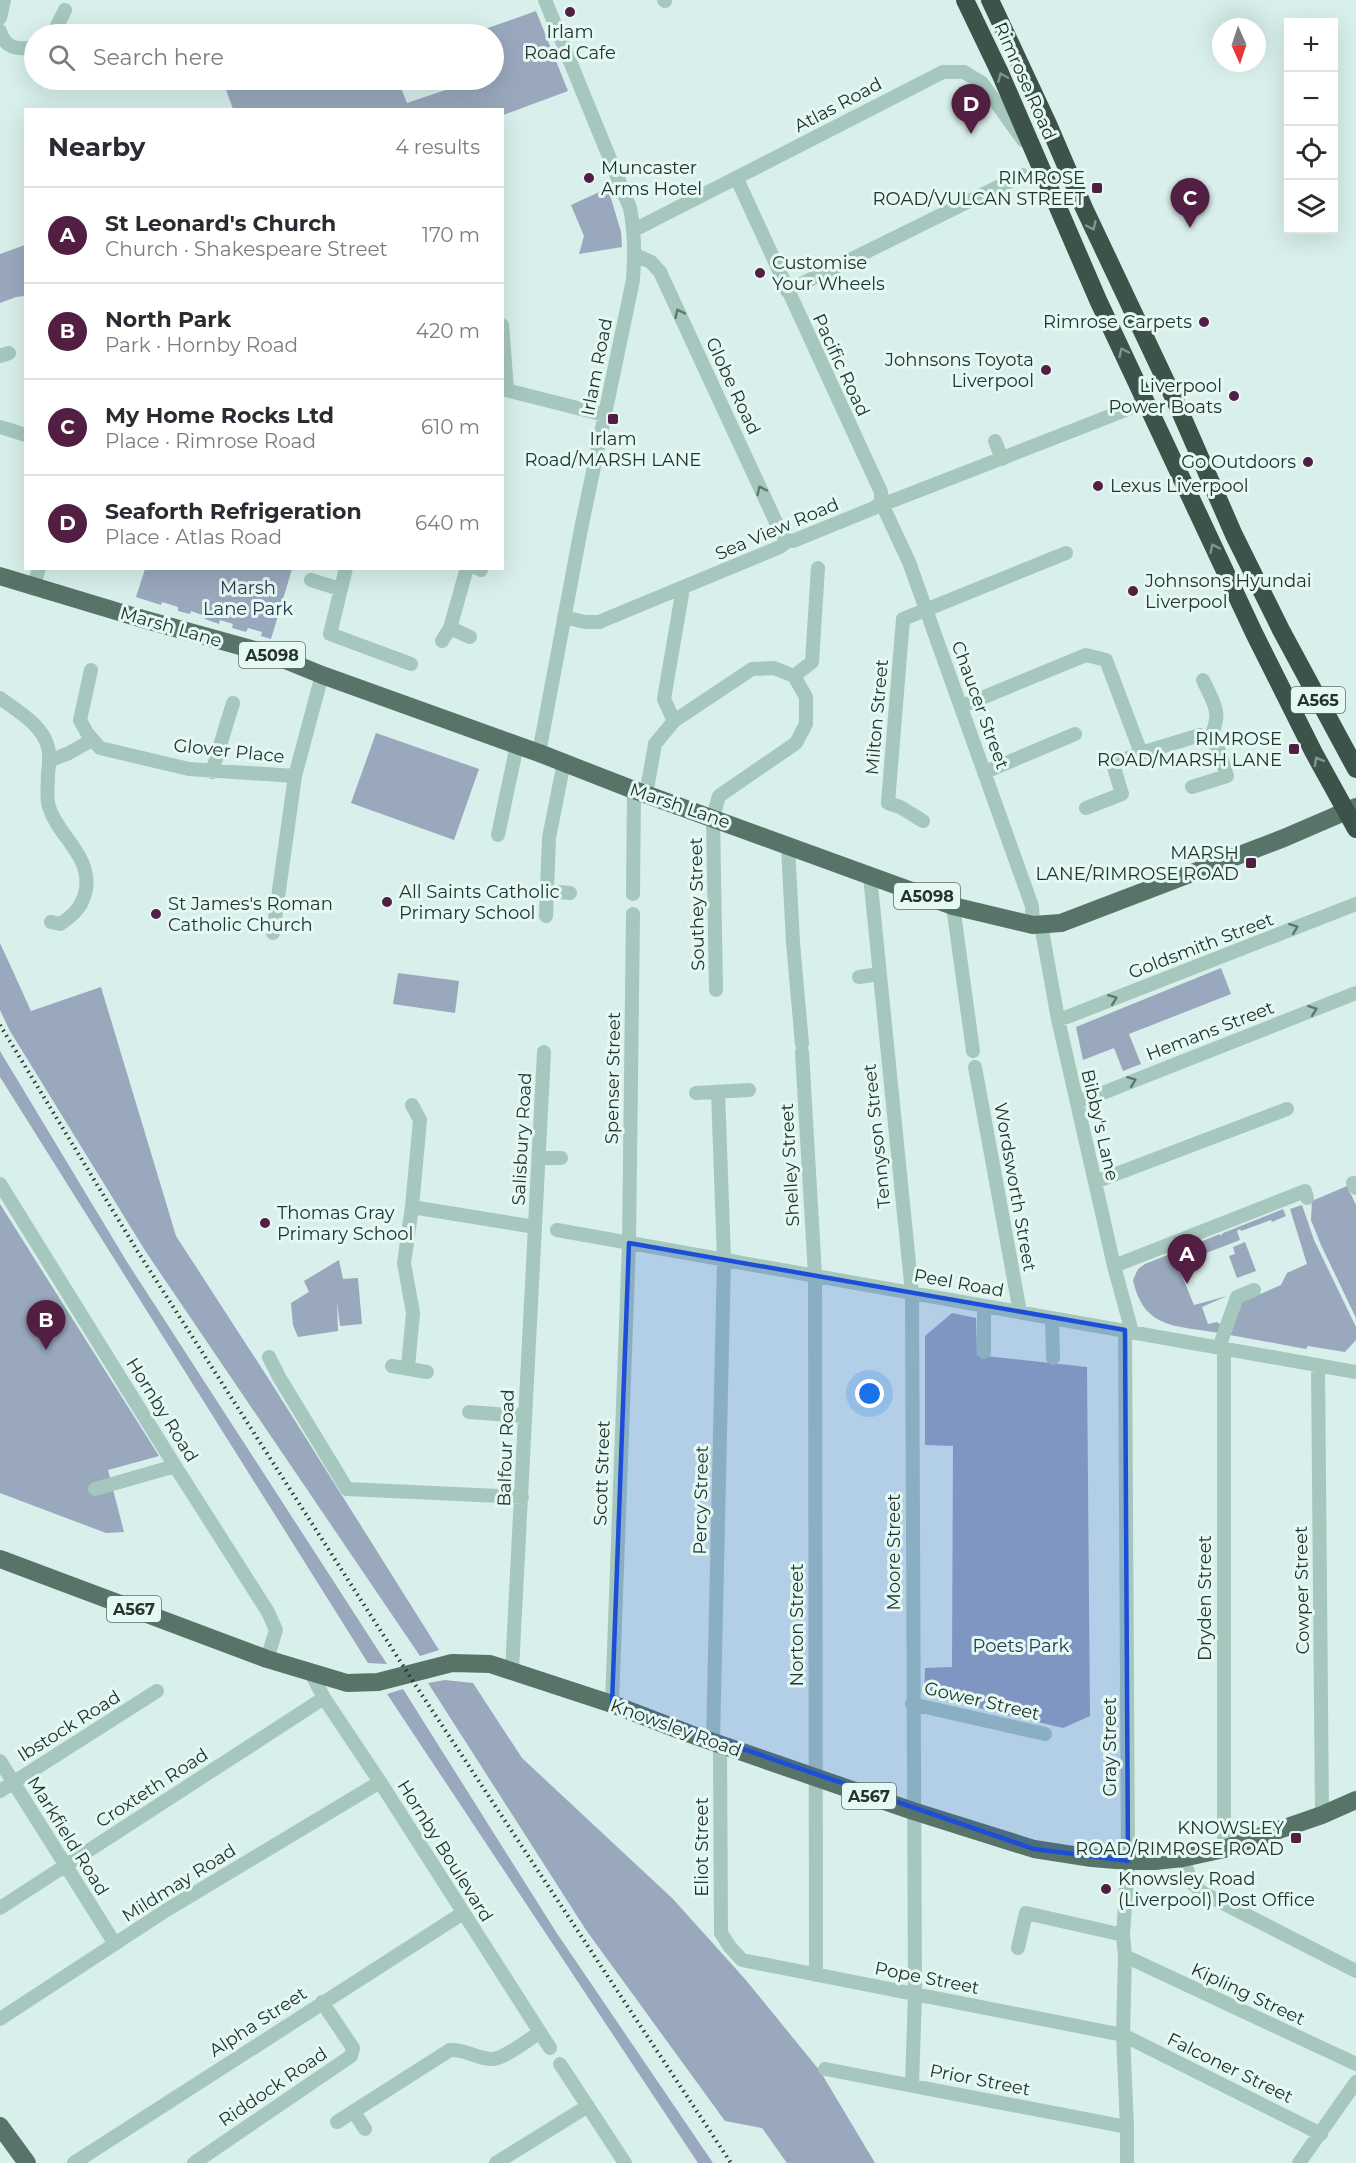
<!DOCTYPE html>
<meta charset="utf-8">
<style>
:root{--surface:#fff;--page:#f7f7f7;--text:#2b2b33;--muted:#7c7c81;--line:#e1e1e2;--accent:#521e41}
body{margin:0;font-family:Montserrat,sans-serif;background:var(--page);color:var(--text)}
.controls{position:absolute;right:18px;top:18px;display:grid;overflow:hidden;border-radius:0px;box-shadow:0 6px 24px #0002}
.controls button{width:54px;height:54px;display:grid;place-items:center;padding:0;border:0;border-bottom:2px solid var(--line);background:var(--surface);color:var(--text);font:30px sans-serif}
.compass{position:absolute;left:1212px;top:18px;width:54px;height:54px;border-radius:50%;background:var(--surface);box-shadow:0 6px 24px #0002;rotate:177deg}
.you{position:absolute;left:870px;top:1394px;width:21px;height:21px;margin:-15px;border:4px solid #fff;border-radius:50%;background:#1a73e8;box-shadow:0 0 0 9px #1a73e833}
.badge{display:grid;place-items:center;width:39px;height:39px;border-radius:50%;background:var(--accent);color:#fff;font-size:20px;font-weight:700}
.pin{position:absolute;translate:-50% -50px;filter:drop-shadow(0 2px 3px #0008)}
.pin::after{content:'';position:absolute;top:32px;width:21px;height:18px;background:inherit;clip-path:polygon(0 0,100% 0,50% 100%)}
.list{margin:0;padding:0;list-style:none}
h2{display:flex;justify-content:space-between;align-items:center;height:78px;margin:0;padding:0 24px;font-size:26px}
h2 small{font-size:20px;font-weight:400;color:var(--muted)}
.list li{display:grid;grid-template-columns:39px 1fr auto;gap:18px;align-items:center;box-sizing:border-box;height:96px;padding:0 24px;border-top:2px solid var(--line)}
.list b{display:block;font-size:22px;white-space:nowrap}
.list p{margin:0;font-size:20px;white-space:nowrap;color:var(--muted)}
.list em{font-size:20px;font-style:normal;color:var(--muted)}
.icon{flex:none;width:33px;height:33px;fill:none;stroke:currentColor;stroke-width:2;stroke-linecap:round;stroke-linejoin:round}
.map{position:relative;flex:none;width:1356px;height:2163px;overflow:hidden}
.search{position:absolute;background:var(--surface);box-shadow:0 6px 24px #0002;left:24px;top:24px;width:480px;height:66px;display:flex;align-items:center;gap:15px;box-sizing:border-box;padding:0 21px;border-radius:33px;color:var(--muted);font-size:22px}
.panel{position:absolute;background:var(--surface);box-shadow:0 6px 24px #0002;left:24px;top:108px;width:480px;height:462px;border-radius:0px}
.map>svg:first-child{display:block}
</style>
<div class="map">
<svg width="1356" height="2163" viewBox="0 0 1356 2163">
<rect width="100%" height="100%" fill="#d8efeb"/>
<path fill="#99a8bd" d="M536,11L568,91L503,115L502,110L233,109L225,87L248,80H398L407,103L475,80H494V34H471Z
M608,188L621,232L622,247L579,254L584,236L571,205Z
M25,245V296L16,297L0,303V254Z
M145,569V568L292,569L271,639L261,636L262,632L248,628L246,632L232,628L233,624L220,620L219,624L205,619V616L191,611L190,614L178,611V607L162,602L161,605L136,597Z
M376,733L479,769L454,840L351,803Z
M0,943L31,1011L101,987L176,1236L270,1381L439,1650L420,1656L146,1252L10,1031L0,1010Z
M1221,968L1231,994L1129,1034L1141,1064L1123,1071L1114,1048L1083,1060L1076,1027Z
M398,973L459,981L455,1013L393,1004Z
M0,1051L127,1262L387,1664L368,1663L0,1077Z
M1347,1186L1356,1205V1318L1321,1245L1311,1220L1312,1201Z
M0,1204L159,1456L108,1470L124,1532L106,1533L0,1493Z
M1302,1205L1314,1240L1356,1327V1340L1345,1352L1308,1346L1306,1349L1230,1335L1236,1307L1247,1296L1258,1295L1281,1285L1287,1273L1307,1264L1290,1209Z
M1283,1209L1286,1216L1272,1222L1271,1220L1241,1231L1240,1229L1237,1231L1240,1240L1183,1262L1185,1269L1180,1271L1194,1305L1227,1296L1202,1307L1208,1324L1217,1322L1221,1325L1219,1333C1176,1325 1144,1330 1133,1280L1138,1269L1145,1264L1220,1234L1221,1236L1223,1233Z
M1245,1242L1256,1271L1237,1278L1229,1256L1235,1254L1233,1247Z
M339,1260L343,1279L358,1278L362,1324L340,1326L337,1302L338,1331L298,1337L293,1325L291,1303L309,1292L304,1281Z
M952,1313L976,1318L977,1355L1087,1367L1090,1716L1063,1728L924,1695L925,1668L952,1667L953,1446L925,1445V1336Z
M445,1680L473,1683L522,1758L673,1899L745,1979L820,2071L875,2163H787L762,2128L725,2121L586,1930L428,1683Z
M403,1689L556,1932L713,2163H698L387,1694Z"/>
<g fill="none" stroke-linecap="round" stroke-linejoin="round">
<path stroke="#a5c7bd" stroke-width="14" d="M664,0L665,1
M0,18L4,0
M0,31C5,49 19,50 34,47
M53,34L65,10
M737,179L881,492V502L909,562L1032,906L1033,925
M634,230L943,72H964L982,83L1023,140
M635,255L651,262L660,272L781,533L788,541
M787,291L1022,175
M502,325L507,389
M0,356L9,353
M502,389L605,415
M0,427L26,435
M995,441L1002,459
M346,568L330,634L411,664
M477,568L481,570
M311,580L340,589
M34,585L39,568
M564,617L585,622H599L780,547L788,541H793L874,508L881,502L892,501L1146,402
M450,628L470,637
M442,641L450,628L467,568
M91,670L80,720L87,733L100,748L189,769L295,776
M794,676L812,662L818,568
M1203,680C1215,706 1223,713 1209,740
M0,698C17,711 42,724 48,747C50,755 49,766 48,774C48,784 46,797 49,807C58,836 91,855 86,889C83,906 74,915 60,924L51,922
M962,706L1086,655L1106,660L1141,753L1113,764L1122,794L1086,808
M674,721L664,699L683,588
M539,753L581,529L633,280C635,255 635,233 630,208L545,0
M1141,753L1200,735L1217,745L1227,776L1192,787
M49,761L69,753L92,740
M212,772L233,703
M985,772L1075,734
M646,795L655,744L674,721L752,669L774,668L794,676
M923,821L900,807L888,803L903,619L1066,553
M498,835L517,745
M788,846L793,943L802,1044
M870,876L912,1293L915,1994L912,2085
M547,891L570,893
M633,894L634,790
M953,906L973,1051
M546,916L549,838L564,762
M1041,925L1058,1019L1114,1266L1132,1332
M273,933L295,776L322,675
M859,977L879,974
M716,990L713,817L719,796L796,743L806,724V697L794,676
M1058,1019L1067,1017L1356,904
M802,1052L815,1275L816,1975
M975,1067L1020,1312
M696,1093L749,1090
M1077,1101L1090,1098L1356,993
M539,1158H561
M1095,1182L1287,1109
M1353,1183L1356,1188
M0,1184L175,1466L268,1612L276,1630L267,1659
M412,1207L535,1227
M557,1230L1356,1372
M1114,1266L1305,1191L1307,1198
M1052,1318L1053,1358
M1125,1330L1128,1861L1123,1935L1125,1956L1123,2035L1127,2127V2163
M1221,1347L1222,1339L1237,1297L1254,1290
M1224,1348V1849
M984,1352V1306
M269,1357L279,1377L347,1489L522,1497
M1318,1365L1322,1815
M392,1366L427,1372
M408,1367L413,1313L404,1263L412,1207L420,1120L412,1105
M469,1412L524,1416
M95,1489L175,1466
M512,1670L544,1052
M311,1673L324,1698L380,1782L550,2048
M612,1704L629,1243L633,914
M912,1704L1045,1734
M713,1741L724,1259L718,1092
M720,1744L721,1933L730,1947L742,1960L1123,2035L1321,2134
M0,1761L115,1944
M0,1791L157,1691
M1183,1858L1192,1883L1203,1893L1356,1971
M0,1908L324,1698
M1018,1948L1026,1913L1123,1935
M1125,1956L1356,2064
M0,2019L165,1911L380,1782
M560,2064L625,2163
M825,2069L1127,2127
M354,2112L365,2129
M337,2122L450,2050C466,2049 480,2060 493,2059C505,2058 528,2040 539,2033
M74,2163L463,1913
M194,2163L351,2056L353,2048L322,2002
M496,2163L588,2106
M1299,2163L1356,2082"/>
<path stroke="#587469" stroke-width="18" d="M0,576L139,618L273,655L322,675L539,753L634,790L953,906L1033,925L1061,923L1284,838L1356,807
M0,1559L267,1659L347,1683L378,1682L452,1663L490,1664L612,1704L690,1734L913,1811L1034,1849L1092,1858L1128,1861H1155L1183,1858L1224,1849L1322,1815L1356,1800
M0,2126L27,2163"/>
<path stroke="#3d534a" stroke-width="18" d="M965,0L1000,73L1098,300L1254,633L1314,753L1356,829
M990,0L1048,124L1084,208L1179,409L1234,535L1281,630L1356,769"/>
<path stroke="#26332d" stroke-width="4" stroke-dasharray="1.5 4.5" stroke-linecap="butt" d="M0,1025L138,1252L416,1686L731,2163"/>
</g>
<defs><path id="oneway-chevron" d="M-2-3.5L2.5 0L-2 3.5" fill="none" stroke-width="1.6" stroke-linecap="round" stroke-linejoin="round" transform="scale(1.5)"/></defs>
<g stroke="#80958e">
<use href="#oneway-chevron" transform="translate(1002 77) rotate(-113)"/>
<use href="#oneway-chevron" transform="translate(1092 226) rotate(65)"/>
<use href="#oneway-chevron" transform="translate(1123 352) rotate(-115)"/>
<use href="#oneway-chevron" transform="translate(1214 548) rotate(-115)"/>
<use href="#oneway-chevron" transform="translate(1318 761) rotate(-119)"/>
</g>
<g stroke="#5f766e">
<use href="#oneway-chevron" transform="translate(679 313) rotate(-115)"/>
<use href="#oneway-chevron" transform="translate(761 490) rotate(-115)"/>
<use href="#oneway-chevron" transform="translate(1294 928) rotate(-21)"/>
<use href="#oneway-chevron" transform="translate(1113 999) rotate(-21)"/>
<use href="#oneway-chevron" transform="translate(1313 1010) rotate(-21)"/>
<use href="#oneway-chevron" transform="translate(1132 1081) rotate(-21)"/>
</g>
<path fill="#1d4ed8" fill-opacity="0.2" stroke="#1d4ed8" stroke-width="4.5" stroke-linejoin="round" d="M629,1243L1125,1330L1128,1861L1034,1849L612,1704Z"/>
<g fill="#521e41" stroke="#e4f8f4" stroke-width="2">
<circle cx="570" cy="12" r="6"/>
<circle cx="589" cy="178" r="6"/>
<rect x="1091" y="182" width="12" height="12" rx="3"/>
<circle cx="760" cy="273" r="6"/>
<circle cx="1204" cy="322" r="6"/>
<circle cx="1046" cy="370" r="6"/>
<circle cx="1234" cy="396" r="6"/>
<rect x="607" y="413" width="12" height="12" rx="3"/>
<circle cx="1308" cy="462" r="6"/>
<circle cx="1098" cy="486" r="6"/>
<circle cx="1133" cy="591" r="6"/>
<rect x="1288" y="743" width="12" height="12" rx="3"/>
<rect x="1245" y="857" width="12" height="12" rx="3"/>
<circle cx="387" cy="902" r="6"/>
<circle cx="156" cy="914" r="6"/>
<circle cx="265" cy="1223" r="6"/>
<rect x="1290" y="1832" width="12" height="12" rx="3"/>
<circle cx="1106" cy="1889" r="6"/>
</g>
<g text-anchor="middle" stroke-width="6" stroke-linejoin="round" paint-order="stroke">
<g fill="#e4f8f4" stroke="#5f6e69" stroke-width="1.5">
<rect x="239" y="642" width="66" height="26" rx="4.5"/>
<rect x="1291" y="687" width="54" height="26" rx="4.5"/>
<rect x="894" y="883" width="66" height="26" rx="4.5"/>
<rect x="107" y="1596" width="54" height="26" rx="4.5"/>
<rect x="842" y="1783" width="54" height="26" rx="4.5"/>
</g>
<g font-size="16" font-weight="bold" fill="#26332d">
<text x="272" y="661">A5098</text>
<text x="1318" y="706">A565</text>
<text x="927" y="902">A5098</text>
<text x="134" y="1615">A567</text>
<text x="869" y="1802">A567</text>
</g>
<g font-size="18" fill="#26332d" stroke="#e4f8f4" text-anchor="start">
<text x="570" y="38" text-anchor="middle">Irlam<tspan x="570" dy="21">Road Cafe</tspan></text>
<text x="601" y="174">Muncaster<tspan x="601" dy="21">Arms Hotel</tspan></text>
<text x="1085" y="184" text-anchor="end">RIMROSE<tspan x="1085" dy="21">ROAD/VULCAN STREET</tspan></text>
<text x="772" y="269">Customise<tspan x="772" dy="21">Your Wheels</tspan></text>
<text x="1192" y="328" text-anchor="end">Rimrose Carpets</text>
<text x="1034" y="366" text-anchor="end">Johnsons Toyota<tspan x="1034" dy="21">Liverpool</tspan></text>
<text x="1222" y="392" text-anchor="end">Liverpool<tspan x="1222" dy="21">Power Boats</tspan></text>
<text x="613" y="445" text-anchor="middle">Irlam<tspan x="613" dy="21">Road/MARSH LANE</tspan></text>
<text x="1296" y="468" text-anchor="end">Go Outdoors</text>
<text x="1110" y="492">Lexus Liverpool</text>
<text x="1145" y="587">Johnsons Hyundai<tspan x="1145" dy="21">Liverpool</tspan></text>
<text x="1282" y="745" text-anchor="end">RIMROSE<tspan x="1282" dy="21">ROAD/MARSH LANE</tspan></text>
<text x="1239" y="859" text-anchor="end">MARSH<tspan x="1239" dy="21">LANE/RIMROSE ROAD</tspan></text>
<text x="399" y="898">All Saints Catholic<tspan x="399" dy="21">Primary School</tspan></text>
<text x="168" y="910">St James's Roman<tspan x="168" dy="21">Catholic Church</tspan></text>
<text x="277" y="1219">Thomas Gray<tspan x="277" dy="21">Primary School</tspan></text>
<text x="1284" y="1834" text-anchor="end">KNOWSLEY<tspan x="1284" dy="21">ROAD/RIMROSE ROAD</tspan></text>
<text x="1118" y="1885">Knowsley Road<tspan x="1118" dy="21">(Liverpool) Post Office</tspan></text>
</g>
<g font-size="18" fill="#26332d" stroke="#e4f8f4">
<text transform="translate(1025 81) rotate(66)" y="6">Rimrose Road</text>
<text transform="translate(838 105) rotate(-28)" y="6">Atlas Road</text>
<text transform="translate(841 365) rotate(65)" y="6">Pacific Road</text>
<text transform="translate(597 367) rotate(-79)" y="6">Irlam Road</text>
<text transform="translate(733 386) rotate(65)" y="6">Globe Road</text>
<text transform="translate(777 529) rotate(-23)" y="6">Sea View Road</text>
<text transform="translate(171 627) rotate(16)" y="6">Marsh Lane</text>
<text transform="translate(980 705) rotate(70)" y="6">Chaucer Street</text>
<text transform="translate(877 717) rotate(-85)" y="6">Milton Street</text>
<text transform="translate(229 751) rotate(6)" y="6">Glover Place</text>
<text transform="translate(680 806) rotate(19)" y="6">Marsh Lane</text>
<text transform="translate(697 904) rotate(-91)" y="6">Southey Street</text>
<text transform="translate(1201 946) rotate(-21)" y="6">Goldsmith Street</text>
<text transform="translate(1210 1031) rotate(-21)" y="6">Hemans Street</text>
<text transform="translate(613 1078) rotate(-89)" y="6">Spenser Street</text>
<text transform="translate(1100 1125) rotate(77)" y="6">Bibby's Lane</text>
<text transform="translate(877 1136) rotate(-96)" y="6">Tennyson Street</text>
<text transform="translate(522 1139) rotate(-87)" y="6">Salisbury Road</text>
<text transform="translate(790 1165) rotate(-93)" y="6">Shelley Street</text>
<text transform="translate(1015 1187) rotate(80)" y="6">Wordsworth Street</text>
<text transform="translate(959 1283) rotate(10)" y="6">Peel Road</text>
<text transform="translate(162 1410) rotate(58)" y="6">Hornby Road</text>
<text transform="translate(506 1448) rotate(-88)" y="6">Balfour Road</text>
<text transform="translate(602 1473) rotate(-88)" y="6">Scott Street</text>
<text transform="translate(701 1500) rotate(-89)" y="6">Percy Street</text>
<text transform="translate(894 1552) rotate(-90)" y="6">Moore Street</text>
<text transform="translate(1302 1590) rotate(-91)" y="6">Cowper Street</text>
<text transform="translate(1205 1598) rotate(-90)" y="6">Dryden Street</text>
<text transform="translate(797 1625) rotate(-90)" y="6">Norton Street</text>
<text transform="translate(982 1701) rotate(13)" y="6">Gower Street</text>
<text transform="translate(69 1726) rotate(-32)" y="6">Ibstock Road</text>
<text transform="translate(676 1728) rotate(20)" y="6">Knowsley Road</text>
<text transform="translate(1110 1747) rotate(-90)" y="6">Gray Street</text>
<text transform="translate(152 1788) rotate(-33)" y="6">Croxteth Road</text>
<text transform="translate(68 1836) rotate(58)" y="6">Markfield Road</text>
<text transform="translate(702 1847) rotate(-90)" y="6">Eliot Street</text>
<text transform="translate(445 1851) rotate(58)" y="6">Hornby Boulevard</text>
<text transform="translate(179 1883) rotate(-32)" y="6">Mildmay Road</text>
<text transform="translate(927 1978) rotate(11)" y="6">Pope Street</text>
<text transform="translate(1248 1994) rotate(25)" y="6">Kipling Street</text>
<text transform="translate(258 2022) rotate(-33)" y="6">Alpha Street</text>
<text transform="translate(1230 2068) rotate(26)" y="6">Falconer Street</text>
<text transform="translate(980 2080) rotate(11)" y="6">Prior Street</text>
<text transform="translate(273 2087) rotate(-34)" y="6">Riddock Road</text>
</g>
<g font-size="18" fill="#2b3950" stroke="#e4f8f4">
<text x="248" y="594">Marsh<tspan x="248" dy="21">Lane Park</tspan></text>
<text x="1021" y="1652">Poets Park</text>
</g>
</g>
</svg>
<div class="controls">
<button>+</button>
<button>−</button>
<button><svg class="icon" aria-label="locate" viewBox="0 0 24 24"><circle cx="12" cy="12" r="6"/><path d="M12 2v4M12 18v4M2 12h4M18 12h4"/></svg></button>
<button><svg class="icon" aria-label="layers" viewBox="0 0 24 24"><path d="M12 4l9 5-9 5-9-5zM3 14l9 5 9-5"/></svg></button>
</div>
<svg class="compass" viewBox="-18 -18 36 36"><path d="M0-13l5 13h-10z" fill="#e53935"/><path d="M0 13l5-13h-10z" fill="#7c7c81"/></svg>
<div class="you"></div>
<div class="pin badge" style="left:1187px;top:1284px">A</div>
<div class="pin badge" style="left:46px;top:1350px">B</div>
<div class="pin badge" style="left:1190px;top:228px">C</div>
<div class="pin badge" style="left:971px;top:134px">D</div>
<div class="search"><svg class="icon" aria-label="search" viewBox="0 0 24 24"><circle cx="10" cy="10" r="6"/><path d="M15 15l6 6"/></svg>Search here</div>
<section class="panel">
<h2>Nearby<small>4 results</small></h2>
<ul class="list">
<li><span class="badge">A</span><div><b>St Leonard's Church</b><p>Church · Shakespeare Street</p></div><em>170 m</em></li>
<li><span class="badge">B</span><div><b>North Park</b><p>Park · Hornby Road</p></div><em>420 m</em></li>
<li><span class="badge">C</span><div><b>My Home Rocks Ltd</b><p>Place · Rimrose Road</p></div><em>610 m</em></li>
<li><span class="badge">D</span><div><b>Seaforth Refrigeration</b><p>Place · Atlas Road</p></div><em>640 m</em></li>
</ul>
</section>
</div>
